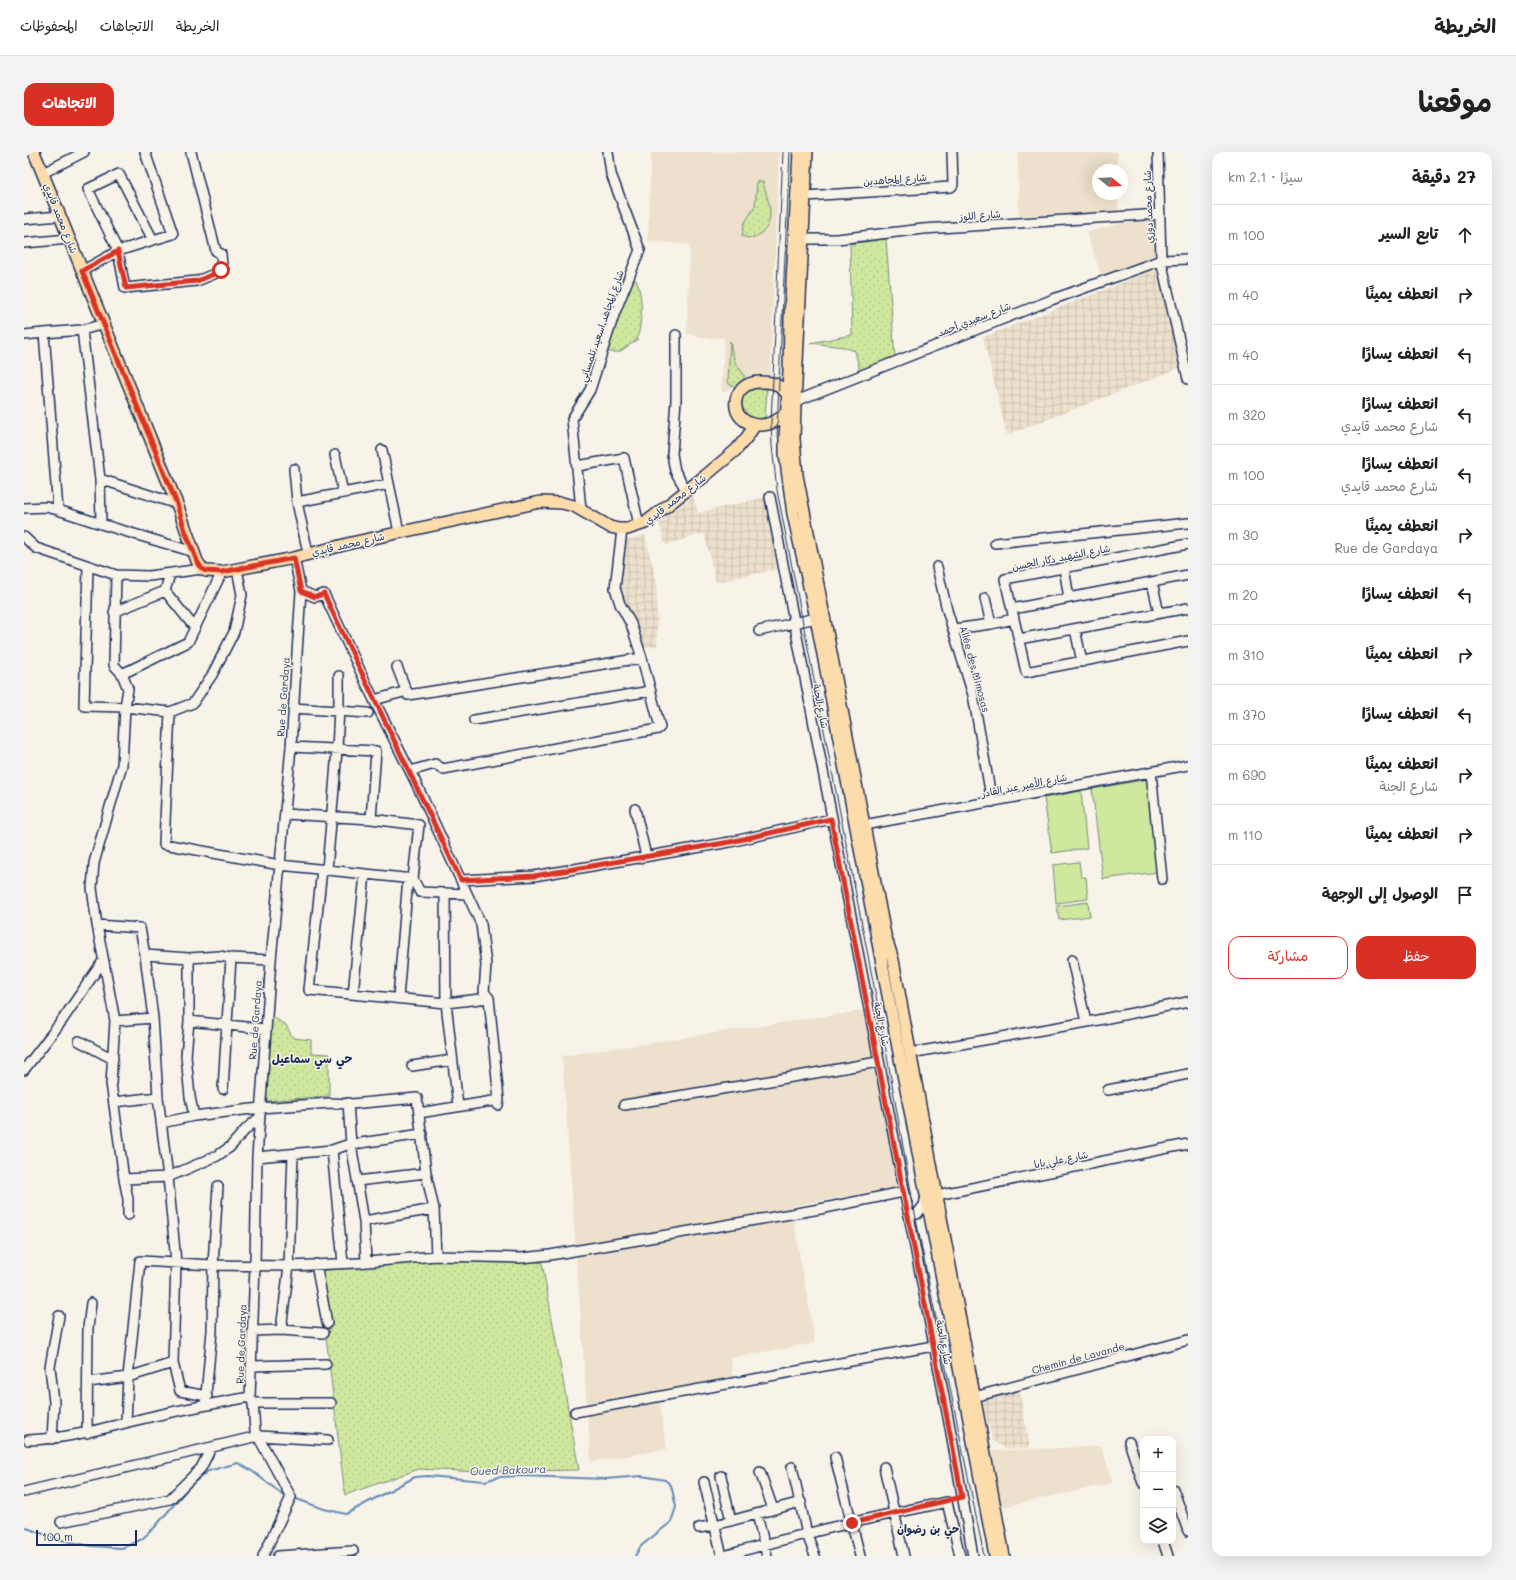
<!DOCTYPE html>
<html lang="ar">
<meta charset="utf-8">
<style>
:root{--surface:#fff;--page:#f2f2f2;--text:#222;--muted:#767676;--line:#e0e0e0;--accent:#d93025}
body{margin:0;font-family:Mali,"Playpen Sans Arabic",sans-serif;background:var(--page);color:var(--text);direction:rtl}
.controls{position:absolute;right:12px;bottom:12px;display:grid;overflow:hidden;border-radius:8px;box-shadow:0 4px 16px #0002}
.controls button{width:36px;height:36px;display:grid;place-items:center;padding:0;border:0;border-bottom:1px solid var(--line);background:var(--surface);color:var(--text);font:20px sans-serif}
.compass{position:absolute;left:1068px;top:12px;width:36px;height:36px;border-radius:50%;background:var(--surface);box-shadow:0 4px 16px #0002;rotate:108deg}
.scale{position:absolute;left:12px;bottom:10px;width:101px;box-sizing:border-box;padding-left:4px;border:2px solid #1b2f5e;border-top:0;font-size:11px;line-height:14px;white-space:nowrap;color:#1b2f5e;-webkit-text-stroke:3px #f7f3e8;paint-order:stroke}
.stop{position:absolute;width:12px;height:12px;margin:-9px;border:3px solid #d93025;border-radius:50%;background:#fff}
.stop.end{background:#d93025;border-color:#fff;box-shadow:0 1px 4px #0008}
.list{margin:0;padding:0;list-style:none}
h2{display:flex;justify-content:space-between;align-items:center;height:52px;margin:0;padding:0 16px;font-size:17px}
h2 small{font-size:13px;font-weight:400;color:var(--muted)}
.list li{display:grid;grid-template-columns:26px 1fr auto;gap:12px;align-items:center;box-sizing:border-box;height:60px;padding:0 16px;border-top:1px solid var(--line)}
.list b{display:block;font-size:15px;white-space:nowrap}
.list p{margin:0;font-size:13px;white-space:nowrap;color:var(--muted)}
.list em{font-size:13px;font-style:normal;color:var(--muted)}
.actions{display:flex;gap:8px;padding:12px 16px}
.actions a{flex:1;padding:9px 0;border:1px solid var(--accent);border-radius:12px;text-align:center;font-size:14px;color:var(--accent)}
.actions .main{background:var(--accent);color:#fff}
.icon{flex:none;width:22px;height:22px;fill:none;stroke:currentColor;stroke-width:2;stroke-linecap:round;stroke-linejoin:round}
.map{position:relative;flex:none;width:1164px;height:1404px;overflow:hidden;direction:ltr;border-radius:12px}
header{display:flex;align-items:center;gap:24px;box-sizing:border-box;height:56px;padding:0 20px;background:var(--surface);border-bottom:1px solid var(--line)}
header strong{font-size:19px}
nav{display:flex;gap:22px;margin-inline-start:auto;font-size:14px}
.intro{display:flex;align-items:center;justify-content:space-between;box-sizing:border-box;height:96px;padding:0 24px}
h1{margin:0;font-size:28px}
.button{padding:10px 18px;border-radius:12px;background:var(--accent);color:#fff;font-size:14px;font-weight:700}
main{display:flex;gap:24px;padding:0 24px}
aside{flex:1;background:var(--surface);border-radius:12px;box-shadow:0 4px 16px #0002}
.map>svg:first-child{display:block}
</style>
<header>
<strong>الخريطة</strong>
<nav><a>الخريطة</a><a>الاتجاهات</a><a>المحفوظات</a></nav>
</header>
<div class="intro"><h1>موقعنا</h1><a class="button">الاتجاهات</a></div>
<main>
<aside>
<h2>27 دقيقة<small>سيرًا · 2.1 km</small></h2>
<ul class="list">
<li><svg class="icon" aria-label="ahead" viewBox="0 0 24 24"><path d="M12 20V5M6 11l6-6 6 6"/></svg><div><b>تابع السير</b></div><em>100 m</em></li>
<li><svg class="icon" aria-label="right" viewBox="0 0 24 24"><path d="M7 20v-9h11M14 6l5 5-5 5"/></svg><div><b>انعطف يمينًا</b></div><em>40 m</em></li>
<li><svg class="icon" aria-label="left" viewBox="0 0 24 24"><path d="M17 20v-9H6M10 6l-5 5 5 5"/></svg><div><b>انعطف يسارًا</b></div><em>40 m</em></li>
<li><svg class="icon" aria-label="left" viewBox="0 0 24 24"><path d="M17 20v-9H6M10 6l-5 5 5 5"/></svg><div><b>انعطف يسارًا</b><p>شارع محمد قايدي</p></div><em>320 m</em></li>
<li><svg class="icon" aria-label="left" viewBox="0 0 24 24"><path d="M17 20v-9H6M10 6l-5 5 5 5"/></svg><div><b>انعطف يسارًا</b><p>شارع محمد قايدي</p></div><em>100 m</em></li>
<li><svg class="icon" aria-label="right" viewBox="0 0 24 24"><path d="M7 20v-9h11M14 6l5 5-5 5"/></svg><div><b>انعطف يمينًا</b><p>Rue de Gardaya</p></div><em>30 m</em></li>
<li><svg class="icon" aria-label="left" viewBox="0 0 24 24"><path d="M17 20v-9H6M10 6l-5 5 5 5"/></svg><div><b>انعطف يسارًا</b></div><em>20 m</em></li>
<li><svg class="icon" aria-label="right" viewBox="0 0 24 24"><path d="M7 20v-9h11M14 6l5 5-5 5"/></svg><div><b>انعطف يمينًا</b></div><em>310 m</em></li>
<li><svg class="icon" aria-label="left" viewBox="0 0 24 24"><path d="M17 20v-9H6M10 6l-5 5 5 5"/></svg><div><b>انعطف يسارًا</b></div><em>370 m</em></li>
<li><svg class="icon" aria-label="right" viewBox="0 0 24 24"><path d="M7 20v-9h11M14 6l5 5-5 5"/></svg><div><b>انعطف يمينًا</b><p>شارع الجنة</p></div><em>690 m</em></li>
<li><svg class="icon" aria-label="right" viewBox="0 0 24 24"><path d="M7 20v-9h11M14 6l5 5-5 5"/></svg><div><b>انعطف يمينًا</b></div><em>110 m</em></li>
<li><svg class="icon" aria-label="arrive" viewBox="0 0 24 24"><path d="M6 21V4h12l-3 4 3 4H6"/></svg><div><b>الوصول إلى الوجهة</b></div></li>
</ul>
<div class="actions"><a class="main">حفظ</a><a>مشاركة</a></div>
</aside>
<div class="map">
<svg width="1164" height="1404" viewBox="0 0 1164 1404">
<defs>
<pattern id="industrial-grid" width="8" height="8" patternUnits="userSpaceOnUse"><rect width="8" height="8" fill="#ede0cc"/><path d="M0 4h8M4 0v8" fill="none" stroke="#cbc0b2"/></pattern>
<pattern id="grass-dots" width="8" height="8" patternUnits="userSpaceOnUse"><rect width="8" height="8" fill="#cfe89e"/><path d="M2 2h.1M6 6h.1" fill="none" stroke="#b1c78a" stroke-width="1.8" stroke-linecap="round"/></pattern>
</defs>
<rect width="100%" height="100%" fill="#f7f3e8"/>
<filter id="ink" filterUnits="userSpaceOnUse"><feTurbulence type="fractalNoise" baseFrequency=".025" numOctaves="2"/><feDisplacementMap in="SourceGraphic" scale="8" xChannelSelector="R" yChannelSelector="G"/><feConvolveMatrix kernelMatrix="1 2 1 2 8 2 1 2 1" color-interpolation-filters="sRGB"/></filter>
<g filter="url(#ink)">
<path fill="#ede0cc" d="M627,0H755L746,223L741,222L724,225L698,241L700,186H681L663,181L666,93L624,89Z
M994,0H1093V18H1074V42H1094V61L995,64Z
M1132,68L1133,98L1126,108L1078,125L1062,80L1096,72Z
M843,858L873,1035L767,1054L791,1191L706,1206L710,1230L634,1244L643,1297L567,1310L538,904Z
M1077,1294L1089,1331L978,1355L968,1299Z"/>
<path fill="url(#industrial-grid)" d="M1136,116L1158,215L983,283L959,185Z
M669,345L676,366L675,361L742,345L753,417L692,430L680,381L641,393L635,369Z
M621,383L633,432V494L620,495L615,491L598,450L593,431L602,388Z
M995,1238L1006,1296L982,1297L969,1289L957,1246Z"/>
<path fill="url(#grass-dots)" stroke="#758c7e" d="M733,30H739C743,47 754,69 736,82C731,86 725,87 718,84L720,72L731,54Z
M862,87L871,205L836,220L831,199L819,195L786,191L828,183L826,92Z
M608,128H612C620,147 618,168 613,188L595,200H584L583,196L605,130Z
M706,189L708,200L711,210L720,223V229L714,236L705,232L704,229Z
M734,236L743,237L741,268L732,269L722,264L717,251C721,241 724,238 734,236Z
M247,864L262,873L269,886L287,888V901L305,902V944L241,949Z
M497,1106L518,1111L555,1318L456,1320L395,1317L321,1343L294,1119L412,1107Z"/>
<path fill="#cfe89e" stroke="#758c7e" d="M1125,627L1134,720L1079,727L1068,637Z
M1057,639L1063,696L1028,701L1020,646Z
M1055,710L1057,725H1062L1064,747L1032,751L1029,713Z
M1064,750L1066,764L1035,768L1033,754Z"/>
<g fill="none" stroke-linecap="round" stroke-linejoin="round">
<path stroke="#658ab7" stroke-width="2" d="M270,1346L300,1357L322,1362L391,1325L404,1324L461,1329L474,1325L498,1324L581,1327L618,1324L641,1328L647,1333L652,1355L647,1370L617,1394L611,1404
M0,1375L33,1387L67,1394L98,1396L118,1387L130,1376L165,1335L184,1319L214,1311L228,1319L258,1342L263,1344"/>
<g stroke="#1b2f5e" stroke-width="12">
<path id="minor" d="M1134,0L1137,108L1164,227
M19,21L60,0
M781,44L927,35L929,33L928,0
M0,67L36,64
M779,87H813L899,77L1136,62
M129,88L94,99L101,136L173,129L190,122L197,118L198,113L197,102L192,99L167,0
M0,91L45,87
M58,119L94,99L64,37L95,22L129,88L149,82L121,0
M58,178L76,327L77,372
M0,183L20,181
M652,183V248L648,302L651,319L662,338
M772,249L1027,148L1124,113L1137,108L1164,107
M358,298L375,380
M311,303L319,341
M553,314L600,306L615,373
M270,317L273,350
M76,327L153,352
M746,345L927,1281L949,1404
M0,356L22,355L34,358L77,372L170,400
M557,357L548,267L566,238L591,160L616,98L587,22L584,0
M34,358L20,181L58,178L80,172
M0,385L12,396L92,423L125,424L178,417
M971,391L1164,371
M1164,392L981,427L1002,520L1164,489
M284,401L273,350L365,332
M64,415L60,554L101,555L146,560L169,551L188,523L210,480L218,443L213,417
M913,415L923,458L949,543L968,650
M1040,416L1045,446
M92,423L90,513L98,522L104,537L101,555L98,613L70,711L68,736L73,773L91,869L87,931L100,1027L104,1047V1063
M1128,430L1135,461
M141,439L171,476
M277,439L291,445L300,442L350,548L391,629L457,772L462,813L460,840L465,846
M961,446L967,472
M988,457L1164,423
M90,460L141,439L146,422
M930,477L967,472L990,467
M1051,477L1058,510
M735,479L792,466
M995,487L1164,456
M373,515L384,543L618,506
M98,522L164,490L198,420
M350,548L383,539
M269,556L344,561
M146,560L140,692L256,713L389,727
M450,568L627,539
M267,595L352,599L347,667
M386,619L411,612L419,617L634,577L636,575L618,506L607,472L596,452L591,436L598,378
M1127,620L1138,727
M611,657L622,704
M261,662L347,667L395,673L389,727L396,740L443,742
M840,673L1164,613
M298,717L285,838L422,851L465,846L475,948L474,953
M303,718C308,653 316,589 315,524
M437,728L510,724L706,690L807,667
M421,741L422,851L434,954
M73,773L116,776L121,803L129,866L134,945L144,1025L152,1110L149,1211
M121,803L165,806L195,804L207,806L247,808
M165,806V869L162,904L166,945L170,964
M1048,808L1062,870
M329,842L341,722
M374,846L384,726
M91,869L129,866
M165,869L242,877
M55,889L89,907
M886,901L1069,869L1164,850
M388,914L428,908
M0,918L37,870L79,809
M199,937L207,806
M1084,938L1164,922
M90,950L134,945
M324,951L327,992L340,1069L342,1110
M600,953L722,933L854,910
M395,961L475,948
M137,971L170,964L236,956L306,951L327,952L393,946L402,1021L410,1057L412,1104
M308,998L319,1111
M233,1005L308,998L323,993L398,982
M100,1027L144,1025L193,1004L206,995L223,976L235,966
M333,1029L402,1021
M913,1043L1164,992
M885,1064L893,1062L900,1053L902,1044
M340,1069L410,1057
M292,1112L303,1171
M257,1178L265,1114L269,1002
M228,1179L257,1178L299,1181
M227,1214L302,1212
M64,1230L104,1225L149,1211L156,1239L183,1244
M950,1245L1164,1188
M229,1251H307
M181,1253L188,1179L189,1113L194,1034
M551,1260L909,1194
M102,1271L104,1225L116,1109L189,1113L265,1114L332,1111L412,1104L497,1106L526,1103L796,1057L879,1040
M63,1281L64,1176L67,1151
M28,1287L30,1250L26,1215L35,1164
M4,1288C41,1287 73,1278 109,1269C148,1259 187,1252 226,1245
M1105,1290L1119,1331
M811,1305L836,1404
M768,1315L783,1382L791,1404
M860,1315L880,1404
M736,1320L749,1357
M697,1324L707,1369
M680,1330L698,1404
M1149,1337L1164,1379
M0,1340L234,1284L304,1288
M733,1362L743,1404
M37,1370L146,1347L177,1316L187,1296
M675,1376L691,1373L777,1350
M1139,1389L1144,1404
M239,1404L267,1345L231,1279L229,1251L226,1245L231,1113L233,1005L247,808L267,595L277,439L270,406
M254,1404L329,1399
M700,1404C773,1383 848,1365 923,1350L936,1404"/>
</g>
<g stroke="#1b2f5e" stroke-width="14">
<path id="major" d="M10,0L153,352L173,409L178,417L182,419L198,420L270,406L327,391L516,350L538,351L550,354L586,375L595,377H603L621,371L681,324L712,298L723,285L731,273
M775,0L766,166L765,219L761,287V302L769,362L792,466L971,1404
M783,0L771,252L770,287L773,323L861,783L869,808L980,1404
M765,258C757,267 748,273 736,273C702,272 705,230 736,230C741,230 747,230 751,232C757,235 763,241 768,246"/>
</g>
<use href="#minor" stroke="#f7f3e8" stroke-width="9"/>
<use href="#major" stroke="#fddcac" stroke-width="11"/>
<path stroke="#1b2f5e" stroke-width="1" d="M759,0L747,271L748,294L753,338L857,870L891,1062L960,1404
M753,284L755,229L766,0"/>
</g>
</g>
<g fill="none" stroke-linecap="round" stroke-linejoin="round" filter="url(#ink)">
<path stroke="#d93025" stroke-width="5" d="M197,118L190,122L173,129L102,136L94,99L58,119L153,352L160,376L173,409L178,417L182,419L198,420L270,406L277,439L291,445L300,442C345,538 392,632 437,728L510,724L706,690L807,667L926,1281L938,1345L828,1371"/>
</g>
<g text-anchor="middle" stroke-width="3" stroke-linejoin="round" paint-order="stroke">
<g font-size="10" fill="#1b2f5e" stroke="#f7f3e8">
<text transform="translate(871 27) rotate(-4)" y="4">شارع المجاهدين</text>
<text transform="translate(1124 55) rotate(-92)" y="4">شارع محمد دوزي</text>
<text transform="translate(956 63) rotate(-4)" y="4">شارع اللوز</text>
<text transform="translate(37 66) rotate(68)" y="4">شارع محمد قايدي</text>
<text transform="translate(950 167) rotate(-21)" y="4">شارع سعيدي أحمد</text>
<text transform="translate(577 174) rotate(-71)" y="4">شارع المجاهد اسعيد تلمساني</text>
<text transform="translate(651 347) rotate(-38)" y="4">شارع محمد قايدي</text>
<text transform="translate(324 392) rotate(-13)" y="4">شارع محمد قايدي</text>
<text transform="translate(1037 405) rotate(-11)" y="4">شارع الشهيد دكار الحسن</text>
<text transform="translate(951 517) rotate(75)" y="4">Allée des Mimosas</text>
<text transform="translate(259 545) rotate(-86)" y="4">Rue de Gardaya</text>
<text transform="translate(797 554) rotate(79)" y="4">شارع الجنة</text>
<text transform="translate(1000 633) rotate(-11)" y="4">شارع الأمير عبد القادر</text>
<text transform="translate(231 868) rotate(-86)" y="4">Rue de Gardaya</text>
<text transform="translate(858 872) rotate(79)" y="4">شارع الجنة</text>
<text transform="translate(1037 1007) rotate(-11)" y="4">شارع علي بابا</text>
<text transform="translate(920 1190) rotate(79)" y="4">شارع الجنة</text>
<text transform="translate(217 1192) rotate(-88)" y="4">Rue de Gardaya</text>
<text transform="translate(1054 1206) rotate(-15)" y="4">Chemin de Lavande</text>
</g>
<g font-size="11" font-style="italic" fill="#3a5583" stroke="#f7f3e8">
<text transform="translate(484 1318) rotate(-2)" y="4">Oued Bakoura</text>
</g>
<g font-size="11" font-weight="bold" fill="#1b2f5e" stroke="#f7f3e8">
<text x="904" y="1381">حي بن رضوان</text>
</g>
<g font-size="12" font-weight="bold" fill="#1b2f5e" stroke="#f7f3e8">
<text x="288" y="911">حي سي سماعيل</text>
</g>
</g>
</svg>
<div class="controls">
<button>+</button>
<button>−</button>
<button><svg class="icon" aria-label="layers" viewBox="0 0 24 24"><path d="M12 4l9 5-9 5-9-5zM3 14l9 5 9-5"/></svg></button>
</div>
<svg class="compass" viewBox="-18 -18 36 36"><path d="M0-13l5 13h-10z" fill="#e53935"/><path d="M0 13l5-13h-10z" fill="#767676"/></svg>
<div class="scale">100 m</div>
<div class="stop" style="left:197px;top:118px"></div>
<div class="stop end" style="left:828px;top:1371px"></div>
</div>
</main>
